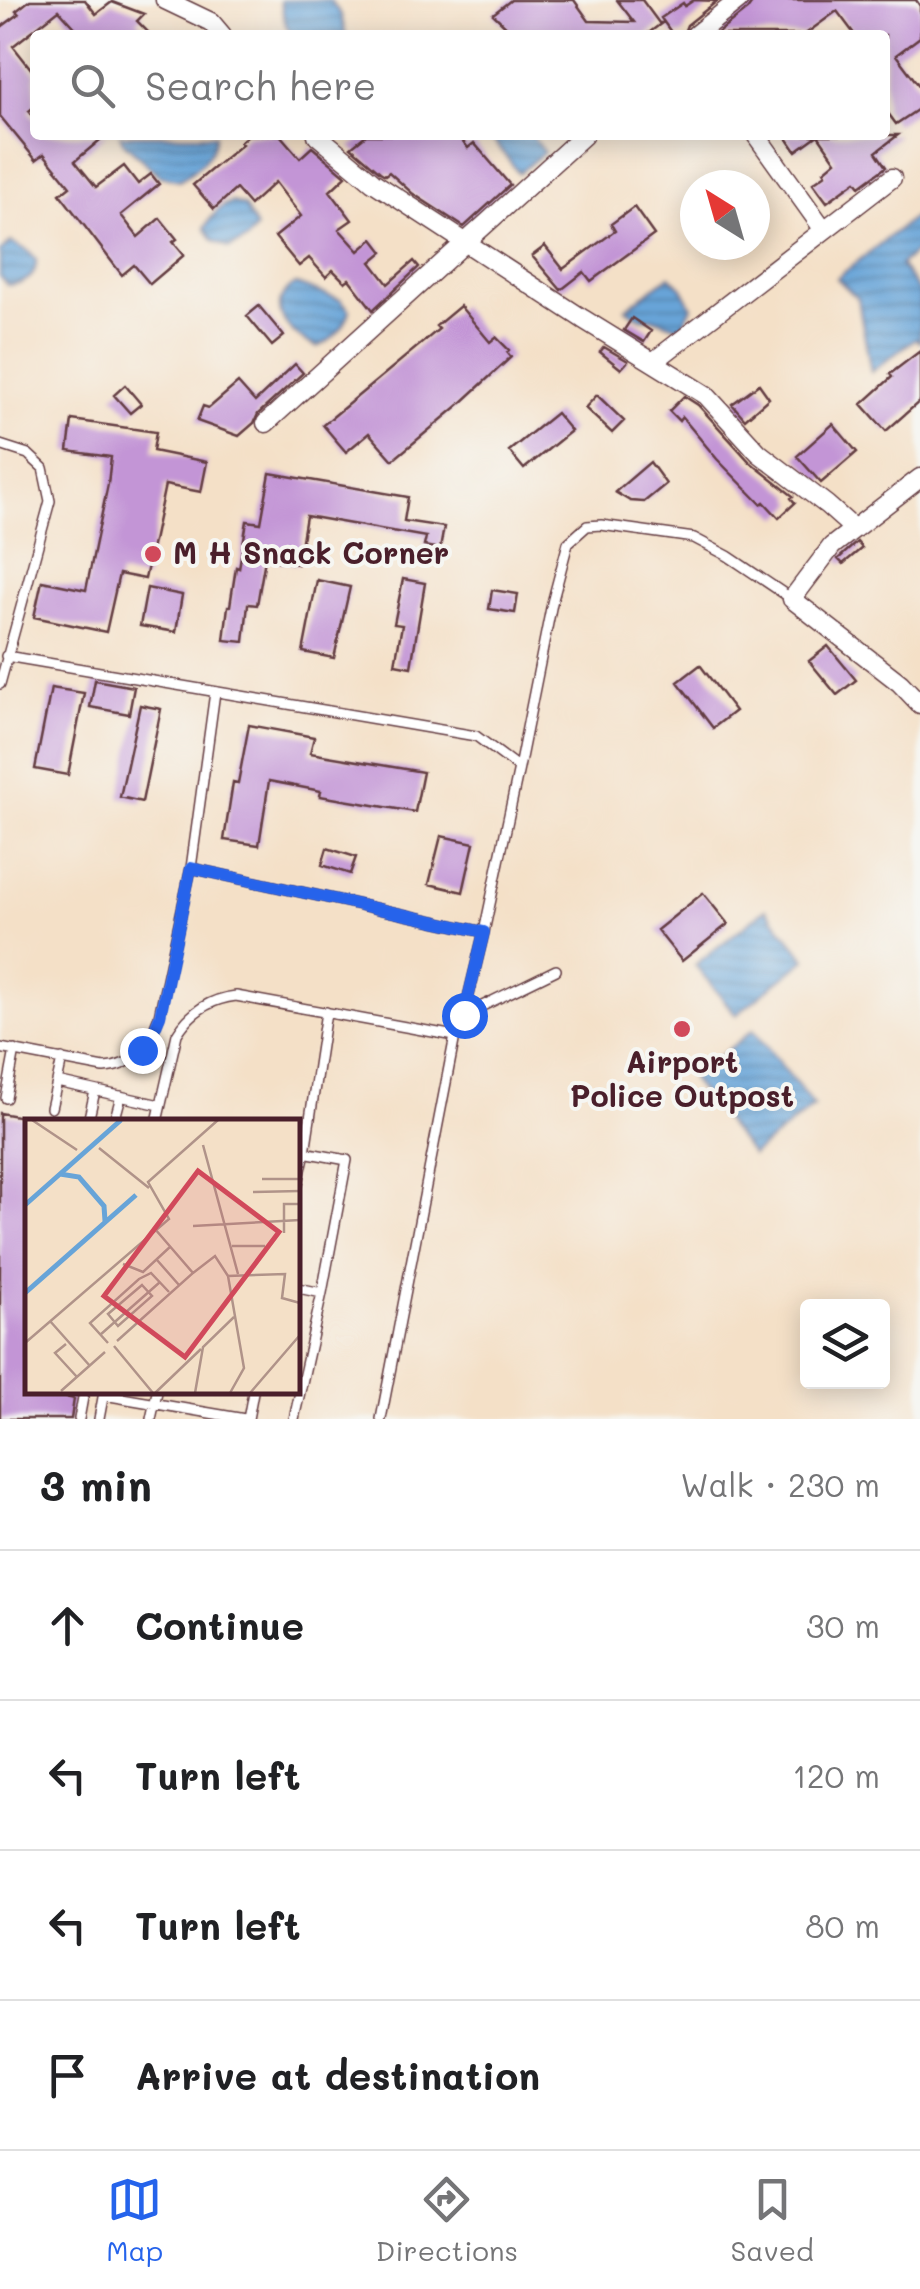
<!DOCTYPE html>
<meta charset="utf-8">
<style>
:root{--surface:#fff;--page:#f2f2f2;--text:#202124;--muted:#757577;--line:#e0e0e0;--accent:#2563eb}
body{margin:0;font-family:Mali,sans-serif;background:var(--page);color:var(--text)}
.controls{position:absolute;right:30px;bottom:30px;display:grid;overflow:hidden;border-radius:10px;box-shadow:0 5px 25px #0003}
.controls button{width:90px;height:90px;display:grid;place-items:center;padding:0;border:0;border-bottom:2px solid var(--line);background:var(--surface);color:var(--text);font:50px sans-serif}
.compass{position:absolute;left:680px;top:170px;width:90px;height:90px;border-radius:50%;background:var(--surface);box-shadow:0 5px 25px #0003;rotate:323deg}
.stop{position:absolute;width:30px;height:30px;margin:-22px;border:8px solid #2563eb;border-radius:50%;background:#fff}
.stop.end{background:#2563eb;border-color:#fff;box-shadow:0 2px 10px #0008}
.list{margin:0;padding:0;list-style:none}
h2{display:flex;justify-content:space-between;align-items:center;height:130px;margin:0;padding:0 40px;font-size:42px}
h2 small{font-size:32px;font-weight:400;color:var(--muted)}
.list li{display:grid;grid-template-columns:65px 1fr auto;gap:30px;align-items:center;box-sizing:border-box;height:150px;padding:0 40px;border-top:2px solid var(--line)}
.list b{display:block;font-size:38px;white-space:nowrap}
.list em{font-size:32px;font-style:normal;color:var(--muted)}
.icon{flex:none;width:55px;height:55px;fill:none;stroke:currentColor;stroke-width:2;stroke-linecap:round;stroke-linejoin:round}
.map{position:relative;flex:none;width:920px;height:1419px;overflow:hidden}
.search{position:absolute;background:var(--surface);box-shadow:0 5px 25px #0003;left:30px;right:30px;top:30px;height:110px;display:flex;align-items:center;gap:25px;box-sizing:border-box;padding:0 35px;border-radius:10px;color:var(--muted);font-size:38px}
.sheet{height:730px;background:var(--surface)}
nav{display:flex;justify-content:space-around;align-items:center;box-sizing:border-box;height:140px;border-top:2px solid var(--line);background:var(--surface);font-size:28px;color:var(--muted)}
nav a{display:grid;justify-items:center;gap:5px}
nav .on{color:var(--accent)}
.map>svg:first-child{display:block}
</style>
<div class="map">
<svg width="920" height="1419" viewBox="0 0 920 1419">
<defs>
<pattern id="water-rules" width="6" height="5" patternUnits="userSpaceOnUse" patternTransform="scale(2.5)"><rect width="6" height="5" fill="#67a4d8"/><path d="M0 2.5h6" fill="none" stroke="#5785af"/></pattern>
</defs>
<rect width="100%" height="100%" fill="#f6f6f2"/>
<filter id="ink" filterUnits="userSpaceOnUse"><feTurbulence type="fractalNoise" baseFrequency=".01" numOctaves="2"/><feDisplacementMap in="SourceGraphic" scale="20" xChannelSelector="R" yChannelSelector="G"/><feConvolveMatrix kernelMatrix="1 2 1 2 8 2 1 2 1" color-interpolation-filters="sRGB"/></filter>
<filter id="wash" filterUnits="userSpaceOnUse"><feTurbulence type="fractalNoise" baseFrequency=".0048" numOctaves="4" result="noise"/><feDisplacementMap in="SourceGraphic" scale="40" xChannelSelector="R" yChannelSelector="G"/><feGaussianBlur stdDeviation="2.25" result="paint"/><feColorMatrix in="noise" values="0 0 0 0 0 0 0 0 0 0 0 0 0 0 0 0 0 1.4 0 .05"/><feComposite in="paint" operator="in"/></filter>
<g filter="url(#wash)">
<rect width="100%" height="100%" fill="#f4e0c7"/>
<path fill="url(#water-rules)" stroke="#586282" stroke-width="2.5" d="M330,0L341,15L346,35H292L286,25L280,1Z
M120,135H215C215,156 196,169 180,180L160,176L123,142Z
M489,135H531L544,152L519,173Z
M233,202L244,206L256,228L247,240L229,248L213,240L205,228C211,217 220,205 233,202Z
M920,212V248L900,265L920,293V342L916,338L871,372L858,299L837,278Z
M11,242L28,251L36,260C37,278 23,284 7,285L0,276V252Z
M670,276L682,288L692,307L681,328L656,319L641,318L626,308Z
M296,284L341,300L350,310C346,326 333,341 317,347C290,336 261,305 296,284Z
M766,909L806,959L736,1015L695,965Z
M753,1030L814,1106L752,1155L691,1079Z"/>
<g id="blocks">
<path fill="#c395d6" d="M30,0H85L96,14L112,2L144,14L137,21L151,35H82L59,10L13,46L35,74V106L29,111L35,119V135H106L75,161L96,187L124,166L138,184L151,174L159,184L121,215L138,237L160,218L177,239L173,242L184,255L150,284L134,265L122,275L60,194L70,186L44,154L36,160L0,116V28L19,14L16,11Z
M511,0H574L589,21L634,22L617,0H642L659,23H662L646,35H515L493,14Z
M694,0L717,1L687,25L683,35H673L661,18L683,3L685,6Z
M754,0H916L920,6V37L896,55L920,87V108L896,124L885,109V35H855L837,11L804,35H715L747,10Z
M248,135H280L300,158L312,147L346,176L330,191L352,220L339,229L359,251L373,239L383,252L371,262L388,284L414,261L419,267L373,310L349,279L345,282L333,270L326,277L309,258L299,266L275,237L301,216L275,182L250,205L236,189L214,209L193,185L242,144L240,142Z
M366,135H458L468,148L474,143L510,185L464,227L412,193L389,172L385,175L380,172L351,147Z
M785,135H898L876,152L886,167L860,186L856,181L827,202L813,183L826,174L824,171L836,161L818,135L796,151Z
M634,207L654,235L591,281L584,272L561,290L532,256L545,246L563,269L615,231L611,224Z
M259,306L284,336L272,346L247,316Z
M460,306L490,342L496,337L509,350L507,352L511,357L460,404L393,460L369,433L346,452L323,425L439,329L436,326Z
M632,318L651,331L644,342L624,330Z
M604,347L628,361L621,369L600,352Z
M920,351V401L886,431L862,404L892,377L890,374Z
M295,364L303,373L258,414L254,423L239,436L197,421L203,406L209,408L238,383L255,402Z
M759,384L769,398L745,419L732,404Z
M125,385L141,404L130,413L114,395Z
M597,395L624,421L612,433L585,408Z
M684,396L698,405L750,462L793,496L791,498L795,503L779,518L764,502L761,504L717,459L682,417L679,421L669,411Z
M556,413L571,431L524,469L509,451Z
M72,420L156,432L153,451L207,462L201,492L165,485L145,579L119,574L106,632L34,617L42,581L86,590L108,484L111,457L68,451Z
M833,424L857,452L821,483L797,456Z
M650,462L666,484L644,502L630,501L615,492Z
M270,473L408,497L404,521L444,527L440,549L424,546L426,537L306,516L298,564L265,559L257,605L248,604L244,642L224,640L228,606H230L236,567L239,568L247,521L261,523Z
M857,542L862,548L843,564L838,559Z
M403,579L425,583L411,667L395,664L402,625L394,624Z
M317,580L350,587L334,658L303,652Z
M147,588L182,595L176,632L140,626Z
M492,590L518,594L515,613L489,609Z
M828,646L856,680L837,695L809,661Z
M700,665L735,711L713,728L678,682Z
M95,680L134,687L129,714L90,707Z
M51,688L84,693L68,775L35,769Z
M140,705L161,709L142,802L120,797Z
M249,725L314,737L310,753L423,772L415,812L320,796L321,791L269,781L259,845L224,840L233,782L238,783Z
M441,836L474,843L463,892L429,884Z
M327,848L356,857L350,874L322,865Z
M703,893L728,924L682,961L657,930Z
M0,1113L28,1118V1392H45L74,1399L71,1419H0Z"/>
</g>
</g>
<g filter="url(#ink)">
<use href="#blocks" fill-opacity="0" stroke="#643c42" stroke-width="2.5"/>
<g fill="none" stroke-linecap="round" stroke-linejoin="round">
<g stroke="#643c42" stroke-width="12">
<path id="lane" d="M0,445L28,454L43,468L50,501L0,684
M6,656L476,736L519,768L484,932L464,1015L455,1036L381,1419
M519,768L552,603L568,543L587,526L601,525L694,538L728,556L792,599
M191,868L484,932
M464,1015L556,970
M0,1048L104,1068C136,1066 149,1044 159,1016L191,868L215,692
M62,1059L57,1082L160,1105
M6,1098L15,1050
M51,1108L57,1082
M88,1122L95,1091
M114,1122L121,1096
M157,1122L177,1034C191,1011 210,999 236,996L455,1036
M298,1184L305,1152L326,1012
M298,1288L322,1293
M104,1395L245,1419
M79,1419L84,1392
M99,1419L104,1392
M151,1419L157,1392
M248,1419L253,1392
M294,1419L322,1293L347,1160L298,1151"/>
</g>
<g stroke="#643c42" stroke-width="21">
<path id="street" d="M165,0L211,22L222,35
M695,35L739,0
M317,135L373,182L583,319L706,395L759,453L827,505L854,529
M756,135L824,230
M653,362L892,178
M266,423L584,135
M920,478L832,546L792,599L900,683L920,704"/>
</g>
<use href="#lane" stroke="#fff" stroke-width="9"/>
<use href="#street" stroke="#fff" stroke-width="18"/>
</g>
</g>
<g fill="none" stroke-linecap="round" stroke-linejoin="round" filter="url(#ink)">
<path stroke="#2563eb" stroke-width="12" d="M142,1050L152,1035L160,1016L191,868L484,932L464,1015"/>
</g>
<g fill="#d1495b" stroke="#f6f6f2" stroke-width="4">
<circle cx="153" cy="554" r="10"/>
<circle cx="682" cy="1029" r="10"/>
</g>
<g text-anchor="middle" stroke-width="8" stroke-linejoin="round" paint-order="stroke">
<g font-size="30" font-weight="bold" fill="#4a1f2b" stroke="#f6f6f2" text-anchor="start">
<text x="173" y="564">M H Snack Corner</text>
<text x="682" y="1073" text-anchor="middle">Airport<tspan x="682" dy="34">Police Outpost</tspan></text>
</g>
</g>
<g transform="translate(25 1119)">
<rect width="275" height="275" fill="#f4e0c7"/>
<path fill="none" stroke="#67a4d8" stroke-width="5" d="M35,55L54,58L79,87L80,102M0,86L96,1M0,174L111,76"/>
<path fill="none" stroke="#b09389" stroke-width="2.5" d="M7,1L52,31M178,26L213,155M74,29L124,69M237,60H275M228,73L275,72M168,107L275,101M259,114V85H275M207,127H240M132,141L154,166M98,145L118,153L146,127M168,154L190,137L203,157M117,166L127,177L93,207L83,195ZM25,202L65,247M75,216L135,163M92,222L168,154L130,110M0,224L144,100L123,63L193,1M83,224L65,204L114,160L126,154L144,173M41,225L30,234L52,258M89,227L128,274M36,272L80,233M130,274L176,230M170,274L178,228L209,198M205,274L219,249L203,157L260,155L257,179L275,184M225,274L275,216"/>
<path fill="#d1495b" fill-opacity="0.15" stroke="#d1495b" stroke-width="5" d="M173,52L254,113L160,238L79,177Z"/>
<rect width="275" height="275" fill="none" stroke="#4a1f2b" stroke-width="5"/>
</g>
</svg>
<div class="controls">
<button><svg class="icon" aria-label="layers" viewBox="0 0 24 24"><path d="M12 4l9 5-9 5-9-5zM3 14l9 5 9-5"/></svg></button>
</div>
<svg class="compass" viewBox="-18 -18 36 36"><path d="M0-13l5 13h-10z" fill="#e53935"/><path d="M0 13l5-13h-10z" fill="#757577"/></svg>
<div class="stop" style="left:464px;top:1015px"></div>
<div class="stop end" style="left:142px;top:1050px"></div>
<div class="search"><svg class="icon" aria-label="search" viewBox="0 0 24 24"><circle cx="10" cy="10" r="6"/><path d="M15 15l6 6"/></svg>Search here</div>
</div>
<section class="sheet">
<h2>3 min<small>Walk · 230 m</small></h2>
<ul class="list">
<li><svg class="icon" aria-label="ahead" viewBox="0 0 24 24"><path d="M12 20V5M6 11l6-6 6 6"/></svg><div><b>Continue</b></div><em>30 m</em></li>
<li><svg class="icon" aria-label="left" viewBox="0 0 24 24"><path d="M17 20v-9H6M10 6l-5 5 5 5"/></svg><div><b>Turn left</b></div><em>120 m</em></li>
<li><svg class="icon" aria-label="left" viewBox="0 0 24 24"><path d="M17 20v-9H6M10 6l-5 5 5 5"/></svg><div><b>Turn left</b></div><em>80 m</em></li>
<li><svg class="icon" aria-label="arrive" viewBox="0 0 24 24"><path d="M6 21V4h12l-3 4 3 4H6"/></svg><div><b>Arrive at destination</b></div></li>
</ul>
</section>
<nav>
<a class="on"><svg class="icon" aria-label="map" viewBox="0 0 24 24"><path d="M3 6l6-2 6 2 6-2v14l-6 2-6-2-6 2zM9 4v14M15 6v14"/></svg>Map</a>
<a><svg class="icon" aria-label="directions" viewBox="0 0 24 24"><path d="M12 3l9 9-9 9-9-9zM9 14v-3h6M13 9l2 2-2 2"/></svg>Directions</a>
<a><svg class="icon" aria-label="saved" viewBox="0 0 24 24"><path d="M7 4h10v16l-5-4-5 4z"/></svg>Saved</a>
</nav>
